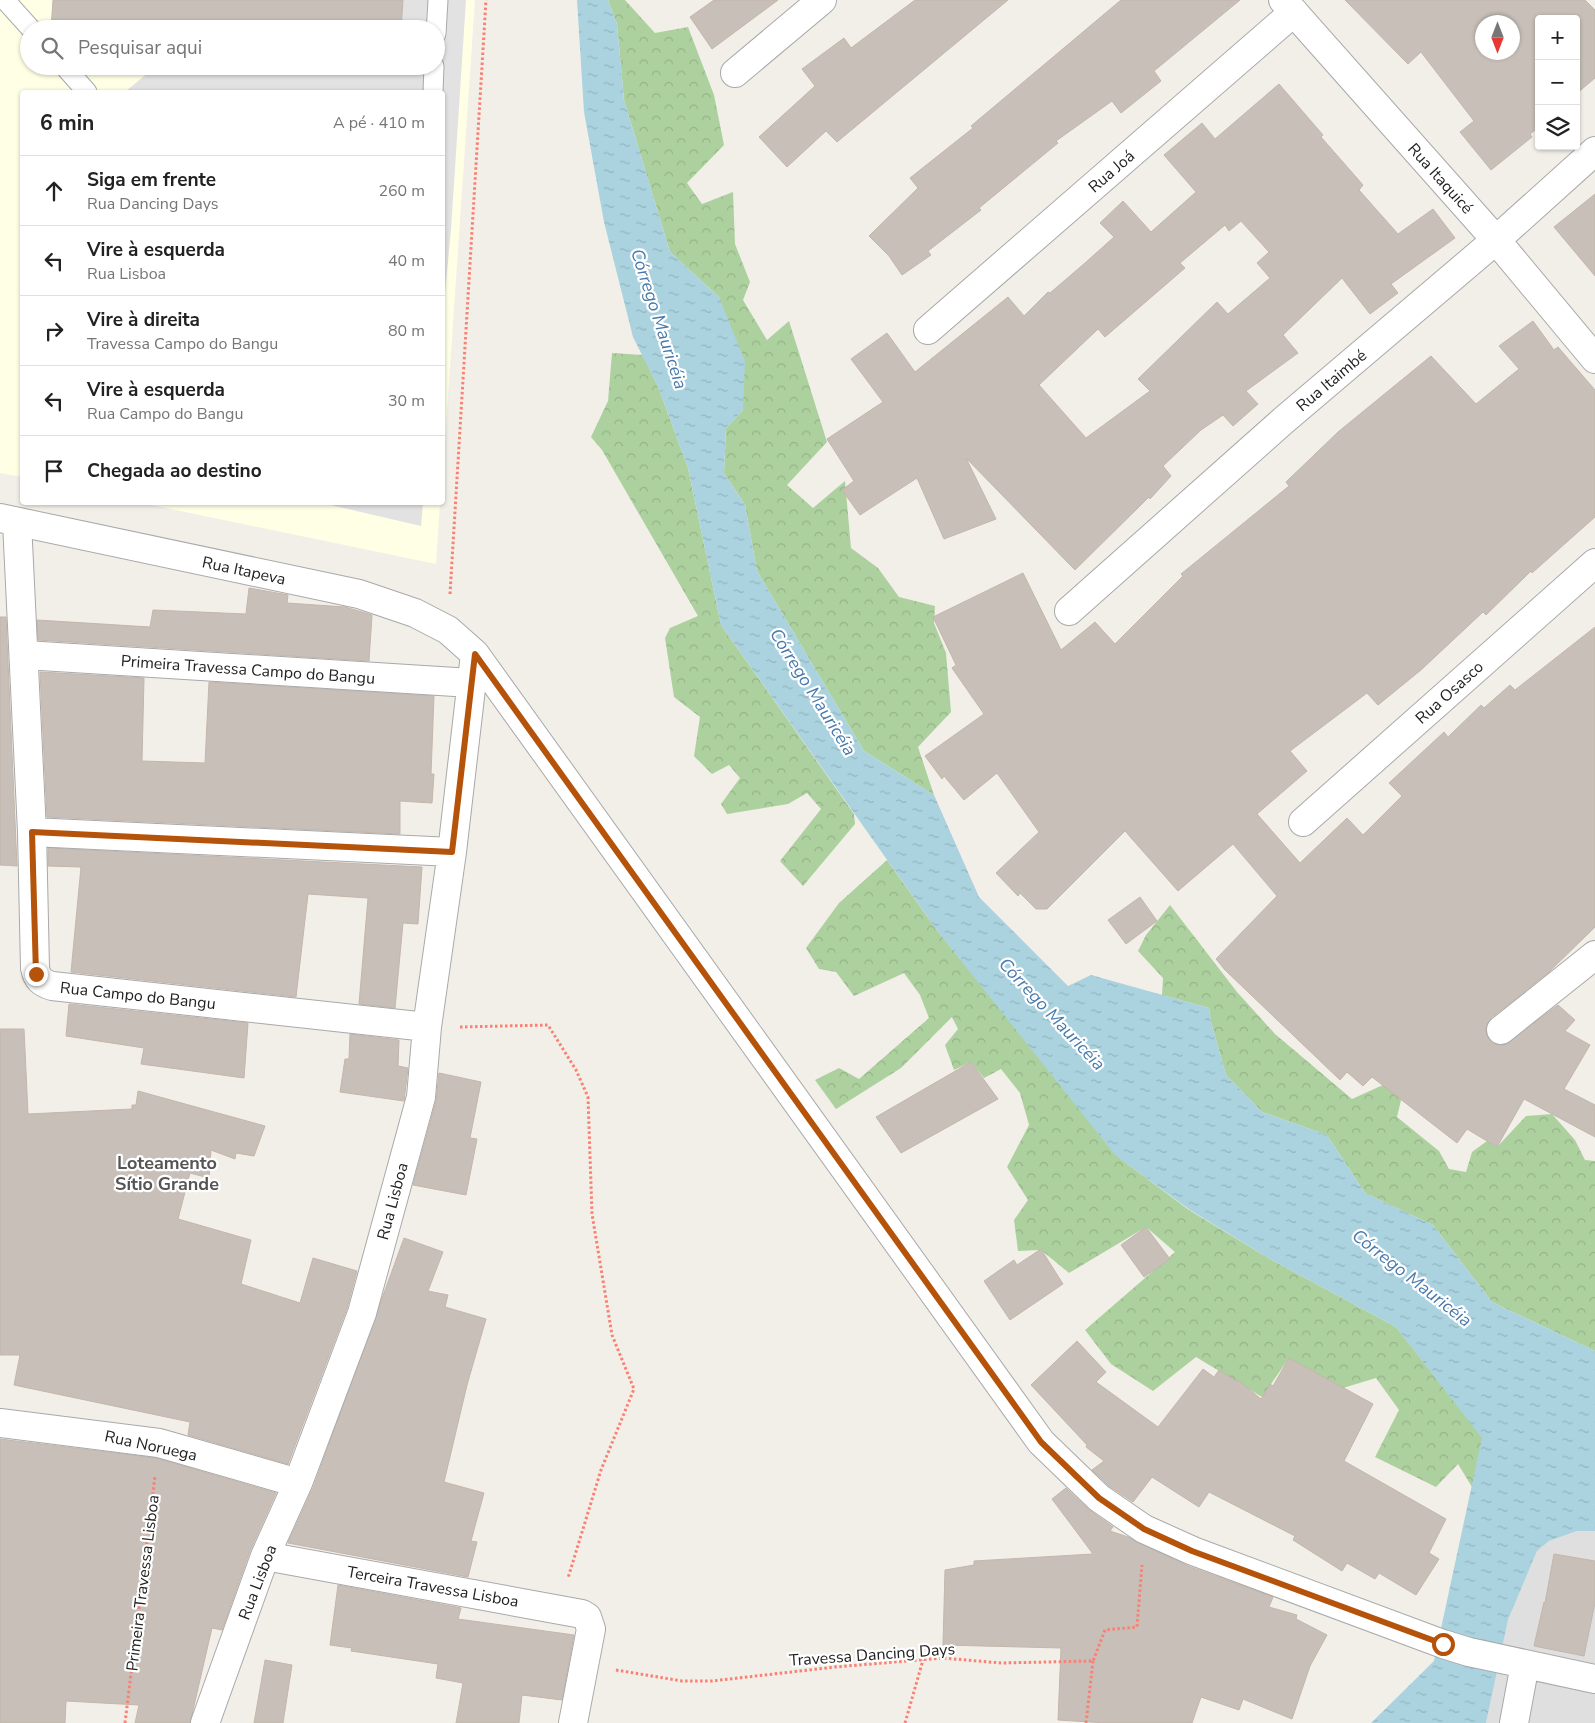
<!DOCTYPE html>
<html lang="pt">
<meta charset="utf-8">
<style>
:root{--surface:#fff;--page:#f6f6f6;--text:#222;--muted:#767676;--line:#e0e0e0}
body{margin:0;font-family:"Nunito Sans",sans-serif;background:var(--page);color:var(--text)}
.controls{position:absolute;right:15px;top:15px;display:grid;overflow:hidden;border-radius:5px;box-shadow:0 1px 4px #0004}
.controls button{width:45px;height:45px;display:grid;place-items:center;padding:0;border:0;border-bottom:1px solid var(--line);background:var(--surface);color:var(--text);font:25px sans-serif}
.compass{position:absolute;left:1475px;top:15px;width:45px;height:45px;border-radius:50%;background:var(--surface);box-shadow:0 1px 4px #0004;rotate:180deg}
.stop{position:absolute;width:15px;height:15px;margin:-11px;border:4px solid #b45309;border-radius:50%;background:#fff}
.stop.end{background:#b45309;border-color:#fff;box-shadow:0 1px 5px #0008}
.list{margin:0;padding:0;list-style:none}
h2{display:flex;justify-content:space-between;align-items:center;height:65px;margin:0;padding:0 20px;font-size:21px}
h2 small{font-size:16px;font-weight:400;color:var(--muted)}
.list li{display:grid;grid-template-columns:32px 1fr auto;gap:15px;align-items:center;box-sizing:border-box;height:70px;padding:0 20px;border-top:1px solid var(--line)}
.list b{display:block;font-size:19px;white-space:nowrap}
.list p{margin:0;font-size:16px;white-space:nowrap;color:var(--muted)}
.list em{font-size:16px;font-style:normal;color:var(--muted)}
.icon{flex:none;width:28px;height:28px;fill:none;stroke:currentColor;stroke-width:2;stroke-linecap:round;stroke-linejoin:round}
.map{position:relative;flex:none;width:1595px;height:1723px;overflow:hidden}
.search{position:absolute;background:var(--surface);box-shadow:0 1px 4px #0004;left:20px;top:20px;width:425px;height:55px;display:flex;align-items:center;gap:12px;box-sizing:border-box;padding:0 18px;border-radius:28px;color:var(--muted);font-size:19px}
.panel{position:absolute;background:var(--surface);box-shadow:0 1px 4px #0004;left:20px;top:90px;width:425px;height:415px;border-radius:5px}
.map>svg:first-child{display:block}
</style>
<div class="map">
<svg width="1595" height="1723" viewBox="0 0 1595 1723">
<defs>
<pattern id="forest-crowns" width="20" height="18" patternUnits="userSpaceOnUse" patternTransform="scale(1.25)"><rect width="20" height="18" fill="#add19e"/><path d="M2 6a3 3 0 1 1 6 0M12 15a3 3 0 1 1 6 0" fill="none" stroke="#95b388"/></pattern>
<pattern id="water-ripples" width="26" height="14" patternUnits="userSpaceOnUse" patternTransform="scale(1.25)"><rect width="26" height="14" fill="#aad3df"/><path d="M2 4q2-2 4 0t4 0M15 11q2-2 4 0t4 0" fill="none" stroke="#92b5bf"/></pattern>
</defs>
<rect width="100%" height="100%" fill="#f2efe9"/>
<path fill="#e0dfdf" d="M1577,1531H1595V1723H1486L1508,1620L1537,1551L1549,1541Z"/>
<path fill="#ffffe5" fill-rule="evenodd" d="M0,0H475L443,470L442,92H22V477L0,473ZM29,29H436V66H29Z
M142,503H440L436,564Z"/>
<path fill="url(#forest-crowns)" d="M608,0H625L655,33L688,27L714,95L724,145L687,183L702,204L733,192L735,244L750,282L743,300L767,340L789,321L827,442L787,485L813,508L845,481L851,548L878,568L899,597L935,606L934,623L946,653L951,712L918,747L934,795L864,751L757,571L745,505L724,473L726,428L743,410L719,297L670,252L624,100L617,24Z
M612,353L643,355L659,389L688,468L721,625L854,814L855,824L803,886L780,861L821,809L807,793L788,804L727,814L721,804L740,778L729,765L712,774L694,756L700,717L674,697L665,638L670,628L698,616L602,450L591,437L608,401Z
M887,860L936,929L1122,1160L1189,1210L1270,1259L1396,1327L1483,1438L1472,1487L1458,1464L1436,1487L1375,1457L1399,1410L1376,1378L1343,1388L1289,1358L1262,1397L1196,1357L1153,1391L1111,1364L1085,1330L1175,1252L1146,1227L1069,1273L1041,1250L1018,1251L1014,1220L1028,1200L1007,1167L1029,1125L1020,1093L1001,1069L984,1078L971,1062L954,1070L945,1045L958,1029L952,1017L901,1068L836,1109L815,1080L839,1068L859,1079L929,1018L920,995L904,973L854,996L836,972L819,969L806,948L839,903Z
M1170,905L1237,992L1275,1034L1352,1099L1394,1080L1401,1100L1397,1117L1439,1151L1449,1169L1466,1172L1472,1152L1487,1141L1497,1147L1526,1116L1552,1114L1575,1140L1585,1160L1595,1161V1351L1492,1302L1433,1225L1365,1193L1327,1135L1262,1112L1226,1075L1211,1022L1209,1008L1162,995L1163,978L1138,951L1146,935Z"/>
<path fill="#e2e2e2" d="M393,0H466L451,229L443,315L442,92H125L156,66H436V29H390Z
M322,503H423L421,526Z"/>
<path fill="url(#water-ripples)" d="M577,0H608L617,24L624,100L670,252L719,297L745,361L743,410L726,428L724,473L745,505L757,571L864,751L934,795L979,897L1068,986L1091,975L1209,1008L1211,1022L1226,1075L1262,1112L1327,1135L1365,1193L1433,1225L1492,1302L1595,1351V1531H1577L1549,1541L1537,1551L1508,1620L1486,1723H1371L1434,1661L1482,1438L1396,1327L1270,1259L1190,1210L1115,1155L936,929L721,625L688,468L659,389L633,337L604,222L584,112Z"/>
<path fill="#c7bfb8" stroke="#c4b6ab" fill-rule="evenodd" d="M53,0H403L401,29H51Z
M714,0H778L712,49L690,17Z
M915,0H1008L837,142L826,131L787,167L759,137L815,86L802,69L844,38L851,48Z
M1121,0H1240L1154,71L1161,81L1121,113L1112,101L1056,141L1058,143L979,208L981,210L928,251L931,255L902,275L889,256L869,236L918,188L910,178L973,128L971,126Z
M1345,0H1585L1595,10V78L1576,94V19H1539V127L1530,134L1532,137L1491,170L1460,132L1474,121L1421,52L1408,64ZM1482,22H1512V52H1482Z
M1279,84L1323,135L1321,137L1363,185L1359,190L1398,234L1433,209L1455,238L1391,284L1398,293L1370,314L1342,278L1283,335L1298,353L1246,391L1258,404L1233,426L1223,415L1201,430L1163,466L1171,476L1150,499L1149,497L1075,570L966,458L996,519L944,539L917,478L860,515L842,490L854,481L827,439L883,402L851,359L887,333L915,372L1008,297L1024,316L1048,292L1050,293L1085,263L1114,237L1100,223L1123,201L1151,232L1196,192L1164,155L1202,123L1215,139ZM1241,221L1269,252L1257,263L1270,278L1228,314L1217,302L1138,379L1150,391L1086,438L1039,385L1098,329L1105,337L1185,268L1180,263L1225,225L1229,231Z
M1595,194V276L1554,227Z
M1533,321L1554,350L1558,347L1595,390V517L1532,573L1531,571L1486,615L1483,612L1421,670L1378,705L1367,693L1290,751L1307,771L1257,814L1300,863L1347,818L1363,835L1402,796L1389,783L1444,732L1448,737L1481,705L1484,708L1510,685L1515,690L1595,627V927L1549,972L1491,1018L1487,1024L1486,1032L1489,1039L1495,1044L1504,1045L1558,1005L1575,1020L1565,1031L1590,1045L1564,1089L1595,1105V1137L1524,1099L1497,1147L1467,1129L1457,1143L1372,1077L1363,1086L1347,1072L1340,1080L1225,970L1216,959L1277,896L1233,844L1178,891L1125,831L1047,909H1036L1020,893L1018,896L996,873L1039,832L997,773L964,800L944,776L942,779L925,756L984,714L952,668L956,665L933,617L1023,573L1061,650L1095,622L1115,644L1183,576L1181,574L1289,486L1286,482L1338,432L1431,356L1476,404L1519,369L1499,346Z
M249,588L288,595L287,603L345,607L372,615L369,661L38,640L37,620L150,627L153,610L246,614Z
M0,617H6L17,866L0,865Z
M40,672L144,678L142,761L205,763L209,682L434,696L431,774H434L432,803L400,801V834L47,817Z
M48,848L422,867L418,924L403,923L395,1008L359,1004L368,898L308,894L296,997L71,972L81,867L48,866Z
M1140,897L1157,921L1126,944L1108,920Z
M69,1004L248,1023L244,1078L141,1064L144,1048L66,1036Z
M0,1029H24L28,1114L132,1109V1105H136L138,1091L265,1126L254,1156L236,1153L235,1159L211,1150L209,1178L190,1173L178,1219L251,1240L241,1284L300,1303L313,1258L357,1271L347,1308L288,1464L188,1435L190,1422L14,1385L20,1355H0Z
M350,1034L399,1040L398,1066L408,1068L404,1101L340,1092L345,1059H349Z
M971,1062L998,1099L901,1153L876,1117Z
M439,1073L481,1082L470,1138L477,1139L466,1195L413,1185L436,1101Z
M1146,1227L1170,1259L1144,1277L1121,1245Z
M404,1238L443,1252L428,1291L448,1295L445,1307L486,1319L467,1385L444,1482L484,1493L471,1541L477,1542L468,1577L288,1543L313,1488Z
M1041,1249L1063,1284L1010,1320L984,1281L1014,1260L1017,1265Z
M1077,1341L1106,1372L1096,1382L1158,1427L1203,1369L1214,1377L1219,1370L1236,1381L1238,1380L1261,1399L1270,1384L1273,1386L1289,1358L1373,1404L1344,1461L1446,1519L1429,1553L1439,1559L1416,1595L1379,1573L1375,1579L1347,1563L1342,1571L1293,1540L1295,1536L1209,1492L1199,1507L1152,1477L1133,1502L1109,1486L1092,1470L1104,1461L1086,1447L1087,1445L1031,1385Z
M0,1439L156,1458L276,1493L250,1551L222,1630L212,1628L190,1723H135L139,1705L66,1701L65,1723H0Z
M1066,1488L1088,1509L1113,1527L1110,1531L1128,1537L1188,1566L1273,1597L1269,1607L1297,1615L1296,1619L1327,1635L1310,1666L1292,1719L1243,1699L1239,1710L1201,1697L1192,1723H1106L1058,1720L1061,1648L943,1645L945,1570L974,1565V1561L1093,1554L1052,1499Z
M1554,1554L1595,1561V1603L1584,1656L1534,1646L1544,1602L1545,1603Z
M338,1585L461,1608L458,1619L574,1635L562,1700L522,1695L519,1723H456L463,1683L436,1678L438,1664L351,1651L352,1648L330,1645Z
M265,1660L292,1665L283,1723H254Z"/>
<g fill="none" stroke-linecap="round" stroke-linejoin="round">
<g stroke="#a9a9a9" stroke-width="21">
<path id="lane" d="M5,0L31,29
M436,34L438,0
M64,66L87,92
M433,92L434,66"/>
</g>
<g stroke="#a9a9a9" stroke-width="30">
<path id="street" d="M1283,0L1496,240L1595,359
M735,73L822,0
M928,330L1294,12
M0,518L359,594L415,613L448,630L475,654L1041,1442L1099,1498L1144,1529L1193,1551L1443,1644L1469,1652L1595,1679
M17,522L32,832L35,968C37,979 42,983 52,986L427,1027
M1069,611L1284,420L1496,240L1595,151
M25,655L471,683
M1303,822L1595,563
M32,832L452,852
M1501,1030L1595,955
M0,1423L159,1443L298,1483
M265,1556L582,1614L587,1617L591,1629L573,1723
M205,1723L265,1556L298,1483L362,1313L421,1097L427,1027L452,852L475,654
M1514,1723L1525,1664"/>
</g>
<path stroke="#fa8072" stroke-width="3" stroke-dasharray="2.5 2.5" stroke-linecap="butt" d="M450,594L486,0
M460,1027L548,1025L576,1070L588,1097L592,1214L612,1335L634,1389L601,1470L568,1578
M616,1670L682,1681H712L835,1667L943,1658L1001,1663L1093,1661L1105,1630L1137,1627L1142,1565
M125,1723L155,1476
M905,1723L923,1660
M1086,1723L1093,1661"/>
<use href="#lane" stroke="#fff" stroke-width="19"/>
<use href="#street" stroke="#fff" stroke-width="28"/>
</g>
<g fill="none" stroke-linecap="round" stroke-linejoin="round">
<path stroke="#b45309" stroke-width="6" d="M36,974L32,832L452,852L475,654L1041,1442L1099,1498L1144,1529L1192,1551L1443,1644"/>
</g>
<g text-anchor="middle" stroke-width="4.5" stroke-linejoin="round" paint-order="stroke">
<g font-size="16" fill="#222" stroke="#fff">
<text transform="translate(1111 171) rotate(-41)" y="6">Rua Joá</text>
<text transform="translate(1441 178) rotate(48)" y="6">Rua Itaquicé</text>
<text transform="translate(1331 380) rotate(-40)" y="6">Rua Itaimbé</text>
<text transform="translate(244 570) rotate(12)" y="6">Rua Itapeva</text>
<text transform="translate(248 669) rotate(4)" y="6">Primeira Travessa Campo do Bangu</text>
<text transform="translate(1449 692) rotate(-42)" y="6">Rua Osasco</text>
<text transform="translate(138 995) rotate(6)" y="6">Rua Campo do Bangu</text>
<text transform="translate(392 1201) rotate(-75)" y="6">Rua Lisboa</text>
<text transform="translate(151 1445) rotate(12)" y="6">Rua Noruega</text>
<text transform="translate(257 1582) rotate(-69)" y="6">Rua Lisboa</text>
<text transform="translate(142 1583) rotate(-83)" y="6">Primeira Travessa Lisboa</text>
<text transform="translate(433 1586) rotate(10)" y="6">Terceira Travessa Lisboa</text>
<text transform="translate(872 1654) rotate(-4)" y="6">Travessa Dancing Days</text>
</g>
<g font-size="18" font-style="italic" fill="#4a7aab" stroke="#fff">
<text transform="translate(659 319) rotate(72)" y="6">Córrego Mauricéia</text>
<text transform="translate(813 692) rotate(58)" y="6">Córrego Mauricéia</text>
<text transform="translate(1052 1014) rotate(47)" y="6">Córrego Mauricéia</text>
<text transform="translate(1412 1278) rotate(38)" y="6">Córrego Mauricéia</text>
</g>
<g font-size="18" font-weight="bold" fill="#555" stroke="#fff">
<text x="167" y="1169">Loteamento<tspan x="167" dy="21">Sítio Grande</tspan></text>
</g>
</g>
</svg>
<div class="controls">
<button>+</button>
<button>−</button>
<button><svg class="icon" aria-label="layers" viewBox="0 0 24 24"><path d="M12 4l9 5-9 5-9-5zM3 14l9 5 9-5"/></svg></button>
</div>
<svg class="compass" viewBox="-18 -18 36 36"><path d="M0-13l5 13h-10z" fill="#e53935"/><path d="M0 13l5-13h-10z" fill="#767676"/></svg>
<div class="stop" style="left:1443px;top:1644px"></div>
<div class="stop end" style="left:36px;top:974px"></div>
<div class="search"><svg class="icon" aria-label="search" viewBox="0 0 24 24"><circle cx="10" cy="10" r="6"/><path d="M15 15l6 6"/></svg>Pesquisar aqui</div>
<section class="panel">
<h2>6 min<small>A pé · 410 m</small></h2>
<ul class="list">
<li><svg class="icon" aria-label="ahead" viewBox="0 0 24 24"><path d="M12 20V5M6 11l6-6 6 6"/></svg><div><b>Siga em frente</b><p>Rua Dancing Days</p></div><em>260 m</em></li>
<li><svg class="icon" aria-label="left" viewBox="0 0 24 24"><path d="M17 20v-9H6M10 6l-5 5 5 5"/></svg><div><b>Vire à esquerda</b><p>Rua Lisboa</p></div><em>40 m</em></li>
<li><svg class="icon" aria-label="right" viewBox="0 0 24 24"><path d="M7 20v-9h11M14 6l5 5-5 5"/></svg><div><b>Vire à direita</b><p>Travessa Campo do Bangu</p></div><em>80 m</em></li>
<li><svg class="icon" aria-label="left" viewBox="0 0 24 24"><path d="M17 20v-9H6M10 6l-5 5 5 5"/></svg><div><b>Vire à esquerda</b><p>Rua Campo do Bangu</p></div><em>30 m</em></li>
<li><svg class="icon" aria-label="arrive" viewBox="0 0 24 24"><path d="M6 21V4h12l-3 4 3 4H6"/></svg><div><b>Chegada ao destino</b></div></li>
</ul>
</section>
</div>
